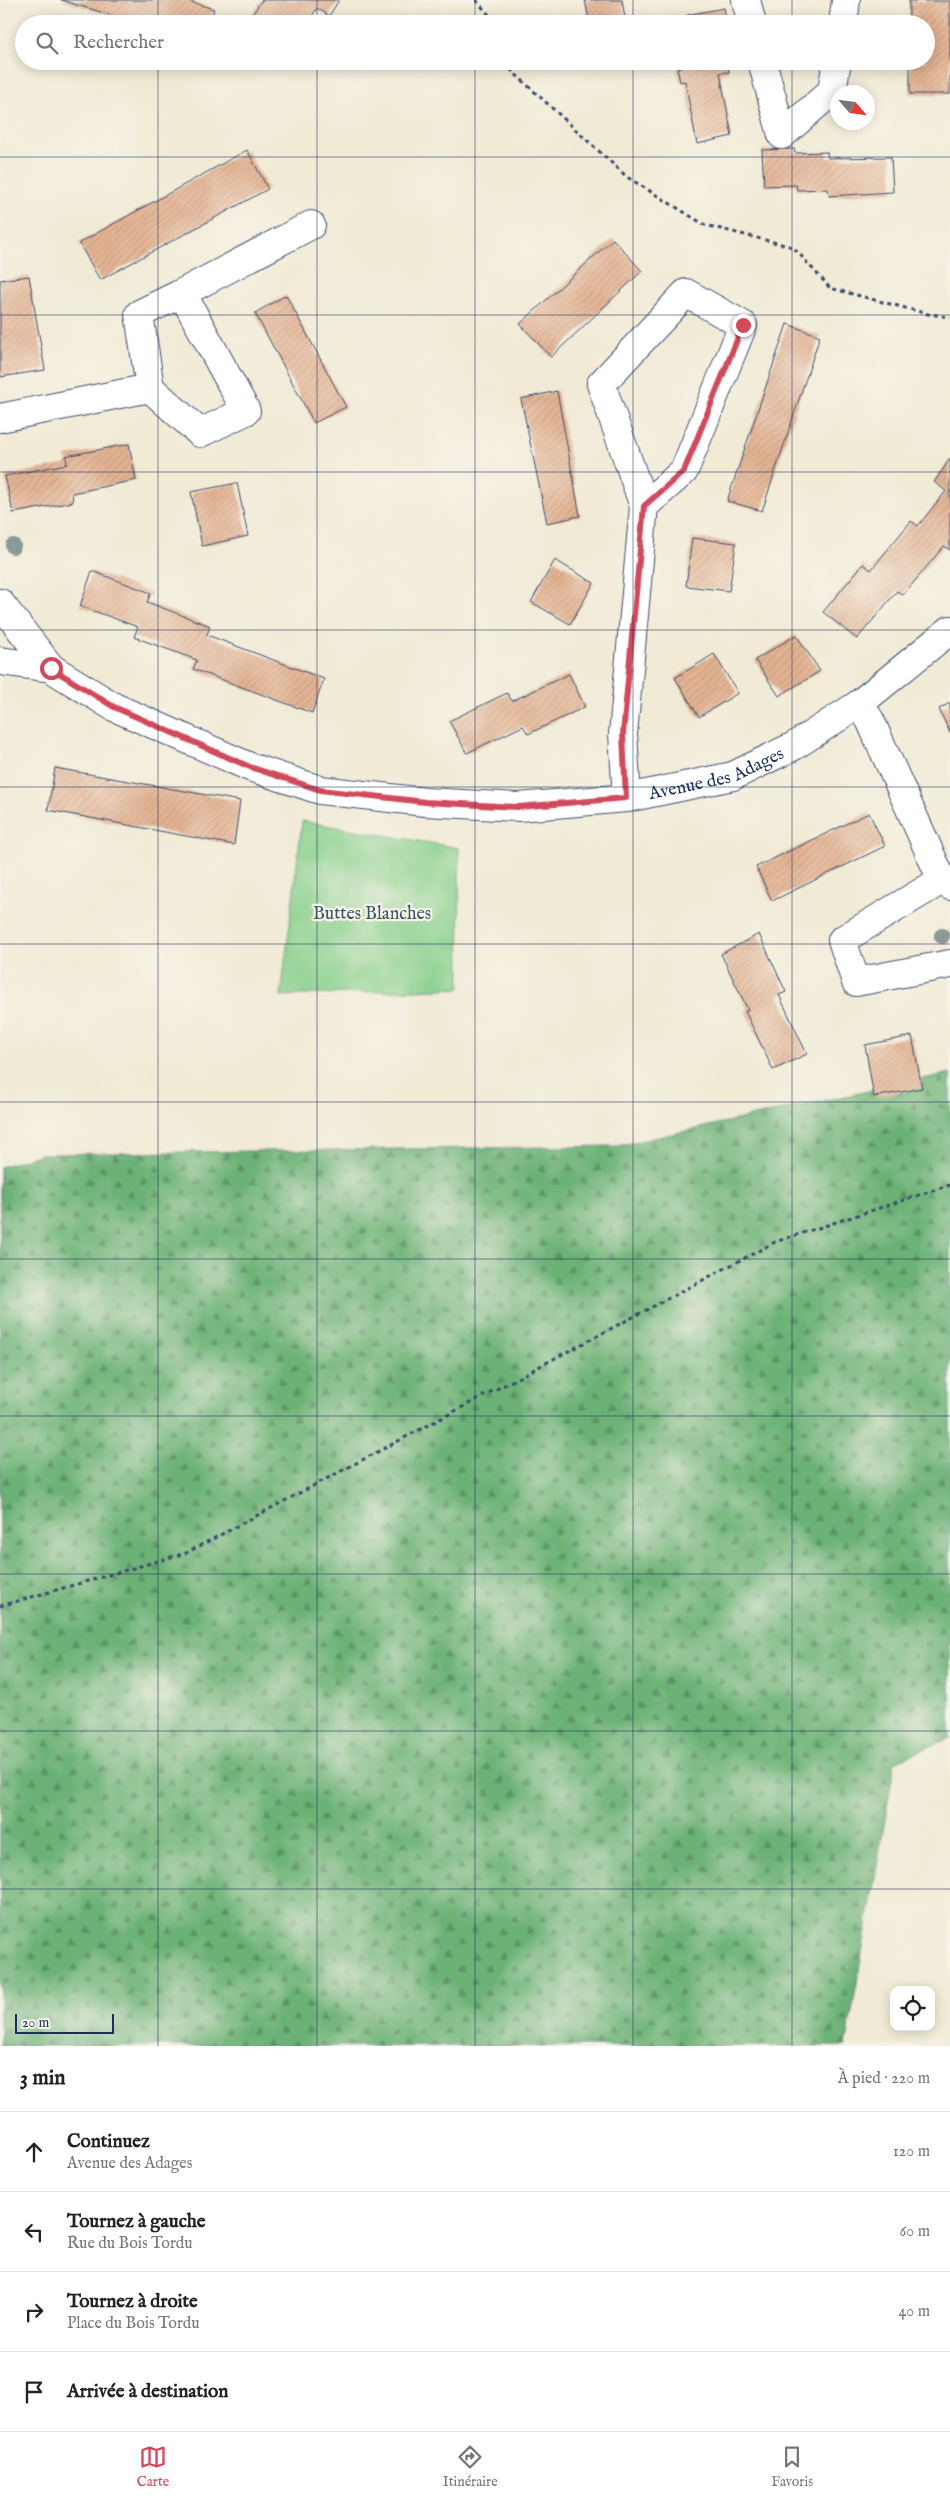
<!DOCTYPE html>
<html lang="fr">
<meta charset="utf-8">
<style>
:root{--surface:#fff;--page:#f6f6f6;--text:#222;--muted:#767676;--line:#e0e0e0;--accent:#d1495b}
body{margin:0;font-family:"IM FELL English",serif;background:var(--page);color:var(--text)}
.controls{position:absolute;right:15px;bottom:15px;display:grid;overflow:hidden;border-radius:10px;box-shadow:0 2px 12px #0003}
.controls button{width:45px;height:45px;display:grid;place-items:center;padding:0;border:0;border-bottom:1px solid var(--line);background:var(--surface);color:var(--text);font:25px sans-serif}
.compass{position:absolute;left:830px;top:85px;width:45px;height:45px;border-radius:50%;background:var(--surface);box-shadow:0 2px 12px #0003;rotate:118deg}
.scale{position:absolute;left:15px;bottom:12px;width:99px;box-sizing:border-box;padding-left:5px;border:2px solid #1b2f5e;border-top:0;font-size:14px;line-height:18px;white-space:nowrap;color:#1b2f5e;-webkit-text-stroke:4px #f7f3e8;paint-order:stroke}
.stop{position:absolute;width:15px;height:15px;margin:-11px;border:4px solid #d1495b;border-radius:50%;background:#fff}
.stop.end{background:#d1495b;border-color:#fff;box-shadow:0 1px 5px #0008}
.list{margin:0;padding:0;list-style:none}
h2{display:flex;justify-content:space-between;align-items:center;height:65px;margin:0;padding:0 20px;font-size:21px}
h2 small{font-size:16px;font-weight:400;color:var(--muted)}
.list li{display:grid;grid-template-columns:32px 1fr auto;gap:15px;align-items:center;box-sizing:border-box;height:80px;padding:0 20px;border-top:1px solid var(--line)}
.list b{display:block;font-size:19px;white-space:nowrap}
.list p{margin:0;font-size:16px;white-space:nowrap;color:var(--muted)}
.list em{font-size:16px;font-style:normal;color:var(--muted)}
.icon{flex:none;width:28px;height:28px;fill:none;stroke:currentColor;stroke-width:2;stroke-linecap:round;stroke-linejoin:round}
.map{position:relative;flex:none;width:950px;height:2046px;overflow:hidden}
.search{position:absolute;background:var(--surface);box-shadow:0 2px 12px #0003;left:15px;right:15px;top:15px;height:55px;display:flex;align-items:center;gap:12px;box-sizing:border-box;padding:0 18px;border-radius:28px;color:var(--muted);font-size:19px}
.sheet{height:385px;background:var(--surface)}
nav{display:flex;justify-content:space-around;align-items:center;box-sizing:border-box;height:70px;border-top:1px solid var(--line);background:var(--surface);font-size:14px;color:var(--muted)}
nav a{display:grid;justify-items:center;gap:2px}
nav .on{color:var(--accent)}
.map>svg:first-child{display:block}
</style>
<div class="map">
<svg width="950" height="2046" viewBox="0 0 950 2046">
<defs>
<pattern id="forest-firs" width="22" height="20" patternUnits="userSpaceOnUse" patternTransform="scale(1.25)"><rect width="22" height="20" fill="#6cb276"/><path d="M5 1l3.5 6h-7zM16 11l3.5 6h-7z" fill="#589164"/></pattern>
<pattern id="building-hatch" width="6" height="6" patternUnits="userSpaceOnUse" patternTransform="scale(1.25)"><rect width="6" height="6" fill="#e4b493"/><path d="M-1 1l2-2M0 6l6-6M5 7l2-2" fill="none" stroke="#c39b81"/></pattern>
</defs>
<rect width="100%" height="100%" fill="#f7f3e8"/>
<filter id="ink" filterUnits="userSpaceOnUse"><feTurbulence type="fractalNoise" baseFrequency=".02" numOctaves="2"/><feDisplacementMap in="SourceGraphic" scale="10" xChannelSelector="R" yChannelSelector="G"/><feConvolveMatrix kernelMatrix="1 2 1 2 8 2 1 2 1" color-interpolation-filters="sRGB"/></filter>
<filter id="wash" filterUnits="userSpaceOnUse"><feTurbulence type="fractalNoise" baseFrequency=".0096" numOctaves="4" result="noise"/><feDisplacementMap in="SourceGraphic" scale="20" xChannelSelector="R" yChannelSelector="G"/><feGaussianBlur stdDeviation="1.12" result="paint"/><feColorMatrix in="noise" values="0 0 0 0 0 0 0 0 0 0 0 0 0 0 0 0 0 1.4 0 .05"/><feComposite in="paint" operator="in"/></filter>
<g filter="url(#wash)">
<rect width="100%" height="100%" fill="#f1ead5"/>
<path fill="url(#forest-firs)" stroke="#44706a" d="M950,1073V1738L895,1762L846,2046H0V1167L42,1154L617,1146Z"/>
<path fill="#86cf8a" stroke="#507f74" d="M302,821L459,848L460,988L281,996Z"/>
<g id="blocks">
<path fill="url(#building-hatch)" d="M61,0H185L214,9L209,24H140Z
M262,0H339L329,16L317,8L307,24H256L249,19Z
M585,0H622L626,24H590Z
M909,1H950V94H910V61H926V24H909Z
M724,8L727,24H689L687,15Z
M682,61H727L729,72L720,73L732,136L697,144L685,81L680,82L677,68L683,66Z
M794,149L795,153L827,152L828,158L891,157L893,192L829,196L828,189L797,190L796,185L764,186L762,150Z
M247,150L268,189L100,280L79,243Z
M613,239L642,271L551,357L520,324Z
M29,276L45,370L0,377V280Z
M286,295L346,407L314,423L255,313Z
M787,324L820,336L762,511L727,501Z
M557,391L580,516L547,523L521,399Z
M129,444L136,480L72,493L73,502L13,513L5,476L67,464L66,456Z
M950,459V550L944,546L903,595L897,591L857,639L823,612L863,564L871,570L911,521L918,526L946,491L934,482Z
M237,483L248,536L202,546L191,492Z
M692,538L736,543L729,591L686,586Z
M555,560L594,583L570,624L531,602Z
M92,571L151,593L147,602L210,626L207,635L324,679L312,713L193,669L197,660L134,637L138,627L80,606Z
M796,635L820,671L779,696L755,660Z
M714,654L738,693L699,717L675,678Z
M569,674L585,707L528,734L523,726L467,753L449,721L507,693L512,701Z
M950,703V733L939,709Z
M55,768L240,801L234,845L48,810Z
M869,813L885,846L772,901L756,867Z
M759,934L786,992L779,995L807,1054L773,1070L745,1011L748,1010L721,954Z
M912,1036L922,1088L874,1097L865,1045Z"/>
</g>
</g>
<g filter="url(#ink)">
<use href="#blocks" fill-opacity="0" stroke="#3b4b70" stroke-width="1"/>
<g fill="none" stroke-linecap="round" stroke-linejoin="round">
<g stroke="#3b4b70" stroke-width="30">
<g id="minor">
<path d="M746,0L752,24"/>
<path d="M843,24L846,0"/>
<path d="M762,61L782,135L832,91L837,61"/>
<path d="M182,293L246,411L200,433L150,388L139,314Z"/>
<path d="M182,293L311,225"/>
<path d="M0,418L150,388"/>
<path id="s1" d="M0,603L51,668L114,707L250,767L320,790L425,802L518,807L627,798L733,776L794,746L859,704L950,630"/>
<path d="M0,661L51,668"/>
<path d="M859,704L870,720L942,880L950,886"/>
<path d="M627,798L623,734L644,506L601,384L686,293L743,325L684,471L644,506"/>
<path d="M942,880L842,940L856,982L950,964"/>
</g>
</g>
<path stroke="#3b4b70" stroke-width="3" stroke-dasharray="4 4" stroke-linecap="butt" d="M476,0L489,15L493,24
M508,61L512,71L627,177L705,225L793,247L830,288L928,314L950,317
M0,1606L186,1553L775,1242L950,1185"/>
<use href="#minor" stroke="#fff" stroke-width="28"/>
</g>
<g fill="#8a999a">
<circle cx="13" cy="546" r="8"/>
<circle cx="942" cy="936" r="8"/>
</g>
</g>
<g fill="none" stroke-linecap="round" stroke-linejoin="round" filter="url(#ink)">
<path stroke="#d1495b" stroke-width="6" d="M51,668L114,707L250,767L320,790L425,802L518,807L626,798L623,734L644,506L684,471L743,325"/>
</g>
<path fill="none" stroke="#1b2f5e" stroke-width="1" stroke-opacity="0.55" d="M158,0V24M317,0V24M475,0V24M633,0V24M792,0V24M158,61V2046M317,61V2046M475,61V2046M633,61V2046M792,61V2046M0,157H950M0,315H950M0,472H950M0,630H950M0,787H950M0,944H950M0,1102H950M0,1259H950M0,1416H950M0,1574H950M0,1731H950M0,1889H950"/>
<g text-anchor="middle" stroke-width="4.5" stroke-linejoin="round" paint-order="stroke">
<g font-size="18" fill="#1b2f5e" stroke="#f7f3e8">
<text dy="6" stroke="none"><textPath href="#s1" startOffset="780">Avenue des Adages</textPath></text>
</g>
<g font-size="18" fill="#365769" stroke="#f7f3e8">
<text x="372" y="919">Buttes Blanches</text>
</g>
</g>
</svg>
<div class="controls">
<button><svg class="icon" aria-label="locate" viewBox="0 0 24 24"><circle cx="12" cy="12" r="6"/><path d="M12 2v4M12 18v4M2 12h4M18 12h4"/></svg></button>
</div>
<svg class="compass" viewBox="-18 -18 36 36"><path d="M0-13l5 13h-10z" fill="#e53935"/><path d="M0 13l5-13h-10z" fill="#767676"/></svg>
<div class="scale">20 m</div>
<div class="stop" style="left:51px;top:668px"></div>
<div class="stop end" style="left:743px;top:325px"></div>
<div class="search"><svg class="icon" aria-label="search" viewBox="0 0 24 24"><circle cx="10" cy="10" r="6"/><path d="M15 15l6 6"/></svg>Rechercher</div>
</div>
<section class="sheet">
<h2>3 min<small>À pied · 220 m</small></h2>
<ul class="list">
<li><svg class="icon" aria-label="ahead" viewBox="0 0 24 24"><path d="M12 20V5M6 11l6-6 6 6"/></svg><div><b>Continuez</b><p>Avenue des Adages</p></div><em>120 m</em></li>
<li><svg class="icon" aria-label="left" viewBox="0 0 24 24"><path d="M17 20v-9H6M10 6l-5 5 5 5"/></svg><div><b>Tournez à gauche</b><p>Rue du Bois Tordu</p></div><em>60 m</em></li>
<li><svg class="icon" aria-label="right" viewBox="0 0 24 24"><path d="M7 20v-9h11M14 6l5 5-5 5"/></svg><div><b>Tournez à droite</b><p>Place du Bois Tordu</p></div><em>40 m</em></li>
<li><svg class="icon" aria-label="arrive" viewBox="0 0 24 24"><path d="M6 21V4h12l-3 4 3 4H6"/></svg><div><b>Arrivée à destination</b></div></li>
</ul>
</section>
<nav>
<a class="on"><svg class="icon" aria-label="map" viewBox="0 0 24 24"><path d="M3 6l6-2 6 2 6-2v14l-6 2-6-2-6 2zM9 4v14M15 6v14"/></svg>Carte</a>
<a><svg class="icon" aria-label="directions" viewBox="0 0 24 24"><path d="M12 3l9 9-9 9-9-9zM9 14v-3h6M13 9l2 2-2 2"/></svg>Itinéraire</a>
<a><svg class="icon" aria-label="saved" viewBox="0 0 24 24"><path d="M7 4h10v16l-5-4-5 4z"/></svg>Favoris</a>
</nav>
